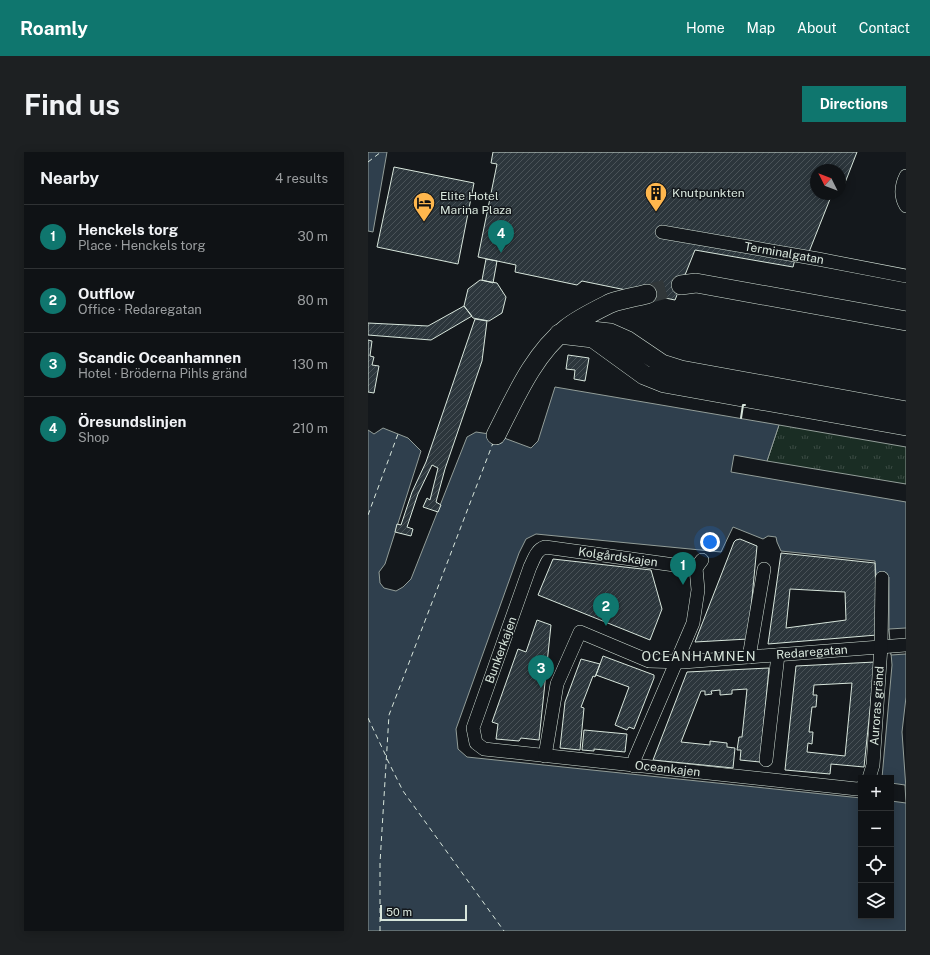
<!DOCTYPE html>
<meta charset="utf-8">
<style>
:root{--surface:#0f1215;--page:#1d2022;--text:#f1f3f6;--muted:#9b9ea0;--line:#2f3234;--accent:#0f766e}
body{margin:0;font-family:"Public Sans",sans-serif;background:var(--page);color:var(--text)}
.controls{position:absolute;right:12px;bottom:12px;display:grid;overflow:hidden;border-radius:0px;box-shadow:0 2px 10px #0003}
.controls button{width:36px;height:36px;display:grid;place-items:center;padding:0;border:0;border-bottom:1px solid var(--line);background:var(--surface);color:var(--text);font:20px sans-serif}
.compass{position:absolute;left:442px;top:12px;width:36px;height:36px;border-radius:50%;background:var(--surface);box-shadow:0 2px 10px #0003;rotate:312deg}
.scale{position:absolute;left:12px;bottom:10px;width:87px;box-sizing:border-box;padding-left:4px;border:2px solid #d8e6dc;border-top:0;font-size:11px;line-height:14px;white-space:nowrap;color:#d8e6dc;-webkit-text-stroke:3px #14181c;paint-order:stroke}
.you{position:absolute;left:342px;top:390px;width:14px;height:14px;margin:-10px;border:3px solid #fff;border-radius:50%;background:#1a73e8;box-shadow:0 0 0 6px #1a73e833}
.badge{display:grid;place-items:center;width:26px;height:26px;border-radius:50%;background:var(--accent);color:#fff;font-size:13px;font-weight:700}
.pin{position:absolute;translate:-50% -33px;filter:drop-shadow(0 1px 2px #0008)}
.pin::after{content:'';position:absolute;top:21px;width:14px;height:12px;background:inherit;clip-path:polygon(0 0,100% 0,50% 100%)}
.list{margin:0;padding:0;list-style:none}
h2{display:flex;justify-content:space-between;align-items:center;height:52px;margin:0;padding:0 16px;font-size:17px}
h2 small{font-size:13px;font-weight:400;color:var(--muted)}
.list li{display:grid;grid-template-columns:26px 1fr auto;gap:12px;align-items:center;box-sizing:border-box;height:64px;padding:0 16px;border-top:1px solid var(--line)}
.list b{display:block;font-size:15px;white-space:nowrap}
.list p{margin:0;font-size:13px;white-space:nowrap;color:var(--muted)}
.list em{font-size:13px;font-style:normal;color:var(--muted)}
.icon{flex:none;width:22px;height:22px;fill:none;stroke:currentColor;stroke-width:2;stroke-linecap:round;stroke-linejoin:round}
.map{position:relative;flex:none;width:538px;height:779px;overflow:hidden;border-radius:0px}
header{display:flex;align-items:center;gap:24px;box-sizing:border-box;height:56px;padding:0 20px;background:var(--accent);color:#fff}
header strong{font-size:19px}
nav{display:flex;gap:22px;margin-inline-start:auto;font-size:14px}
.intro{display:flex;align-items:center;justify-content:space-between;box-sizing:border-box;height:96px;padding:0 24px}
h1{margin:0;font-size:28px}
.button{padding:10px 18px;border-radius:0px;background:var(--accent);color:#fff;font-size:14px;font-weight:700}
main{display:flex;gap:24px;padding:0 24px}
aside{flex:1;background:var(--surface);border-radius:0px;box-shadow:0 2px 10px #0003}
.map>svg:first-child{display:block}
</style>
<header>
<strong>Roamly</strong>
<nav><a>Home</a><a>Map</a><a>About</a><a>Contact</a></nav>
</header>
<div class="intro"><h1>Find us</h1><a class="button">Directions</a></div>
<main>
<aside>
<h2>Nearby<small>4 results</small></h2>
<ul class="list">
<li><span class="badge">1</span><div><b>Henckels torg</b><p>Place · Henckels torg</p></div><em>30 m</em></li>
<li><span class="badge">2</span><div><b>Outflow</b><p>Office · Redaregatan</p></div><em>80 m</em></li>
<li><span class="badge">3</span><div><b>Scandic Oceanhamnen</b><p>Hotel · Bröderna Pihls gränd</p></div><em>130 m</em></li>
<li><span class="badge">4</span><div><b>Öresundslinjen</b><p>Shop</p></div><em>210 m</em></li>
</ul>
</aside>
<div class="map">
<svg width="538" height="779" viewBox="0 0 538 779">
<defs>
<pattern id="park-tufts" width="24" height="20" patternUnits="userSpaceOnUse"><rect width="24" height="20" fill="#1a2d24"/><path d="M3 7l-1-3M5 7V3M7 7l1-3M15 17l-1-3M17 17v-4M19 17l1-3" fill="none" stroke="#3b4b43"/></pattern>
<pattern id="building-hatch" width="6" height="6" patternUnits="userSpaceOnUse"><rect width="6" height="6" fill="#2c363c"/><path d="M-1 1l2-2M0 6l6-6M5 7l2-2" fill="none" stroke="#4a5358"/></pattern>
</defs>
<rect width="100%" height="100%" fill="#14181c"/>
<path fill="url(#park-tufts)" stroke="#939e99" d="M411,273L538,295V332L399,309Z"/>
<path fill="#2f3f4d" stroke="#939e99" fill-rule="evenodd" d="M0,0H19L5,80L0,79Z
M187,235L411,273L399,309L366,303L363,320L538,350V545L534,580L538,637V779H0V278L6,282L15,276L40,286L53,299L17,412L11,420L12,431L16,436L28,439L35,435L43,427L99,285L108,280L128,283L163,296L170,289ZM365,375L395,387L400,384L408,385L409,390L413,399L507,409L508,423L521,425V477L524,513L514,626H523V764H493V646L99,605L90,597L88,577L151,401L158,387L168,382L353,400Z"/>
<path fill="#14181c" stroke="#939e99" d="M538,476V502L523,503L521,477Z
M523,631L537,633L538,651L523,649Z"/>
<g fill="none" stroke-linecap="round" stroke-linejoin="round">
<path stroke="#d8e6dc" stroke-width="1" stroke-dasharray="5 4" stroke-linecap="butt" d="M0,10L13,0
M0,363L30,282
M0,566L18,604
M19,607L35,639L136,779
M12,779V711L21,563L125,291"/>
</g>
<path fill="url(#building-hatch)" stroke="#d8e6dc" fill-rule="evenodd" d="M125,0H489L473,41H472V18H448V42H464L439,105L428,103L425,115L327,98L307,148L214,129L209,133L147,120L148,113L110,105L129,12L123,11Z
M26,15L106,31L90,112L9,95Z
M118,107L129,109L125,131L114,128Z
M112,128L129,131L138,145L134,161L121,169L105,166L96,154L100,137Z
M96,154L104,164L63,188L0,183V171L60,174Z
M107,167L119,169L114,209L77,317L68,350L73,353L70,360L55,355L59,346L62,348L70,316L64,313L50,342L39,375L45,377L43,384L27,380L29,372L33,373L44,340L58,310Z
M0,188L4,189L2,204L6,205L4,213L11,214L6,241L0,240Z
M200,203L221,206L217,229L206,227L207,218L198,217Z
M372,387L389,394L380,487L327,490L366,390L368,388Z
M413,401L507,411L509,483L400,492ZM422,437L477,440L478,468L418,476Z
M185,407L283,418L294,457L282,488L170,443Z
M169,468L183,473L171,588L153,586L151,589L128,587L130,572L124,570L150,497L158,500Z
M235,504L286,523V526L266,577L261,575L259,578L247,573L261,535L228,523Z
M213,507L232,512L227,525L225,524L213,555L216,556L212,598L192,596L197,550Z
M507,510L496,615L463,612L462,622L417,618L428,514ZM484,531L477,604L439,600L440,591L444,592L445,580H441L444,555H448L449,543H445L446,533Z
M401,516L392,610L372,608L373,598H369L371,585H374L379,537L364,538V542L352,543V538L343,539L344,542L337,543V539H333L313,590L342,593V589L359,591V595L367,596L365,616L285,608L319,520Z
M216,578L259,582L257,600L226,597V599L214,598Z"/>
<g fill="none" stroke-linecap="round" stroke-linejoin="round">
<path stroke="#313739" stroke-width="19" stroke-dasharray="19 10" stroke-linecap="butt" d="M279,142L313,133"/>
<g stroke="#d8e6dc" stroke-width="14">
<g id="minor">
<path d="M538,24C533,34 532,44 538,54"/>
<path id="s1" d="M294,80L450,107L538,124"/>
<path id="s2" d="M334,408L328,416L177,395C168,398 166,407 162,415L105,576L108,591L116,597L489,637L493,636"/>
<path d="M381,505L396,417"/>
<path id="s3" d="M177,604L189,532L212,480L281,509L315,510L538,493"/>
<path d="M398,608L410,503"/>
<path d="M266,614L267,606L325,471L330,438L328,416"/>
<path id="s4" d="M501,626L505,613L513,494L514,426"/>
</g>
</g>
<g stroke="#d8e6dc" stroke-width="20">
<path id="highway" d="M313,133L328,131L538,169
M215,178L242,181L260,189L294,212L313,218L538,259
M191,182L225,186L276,223L296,231L538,274
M128,283C146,248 166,201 198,177C210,167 229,158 243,151C254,147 267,145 279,142"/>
</g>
<use href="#minor" stroke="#14181c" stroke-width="13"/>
<use href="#highway" stroke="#14181c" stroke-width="19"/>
<path stroke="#d8e6dc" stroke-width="2" d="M373,266L375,253H377"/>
</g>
<defs>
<g id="building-pin" transform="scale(1.15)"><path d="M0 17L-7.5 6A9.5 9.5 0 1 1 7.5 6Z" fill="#ffb74d" stroke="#14181c"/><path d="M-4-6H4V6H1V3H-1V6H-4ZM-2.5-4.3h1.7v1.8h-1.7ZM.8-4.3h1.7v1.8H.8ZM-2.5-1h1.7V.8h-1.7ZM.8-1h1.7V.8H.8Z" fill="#111"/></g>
<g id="hotel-pin" transform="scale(1.15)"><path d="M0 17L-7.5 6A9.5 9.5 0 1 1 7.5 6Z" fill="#ffb74d" stroke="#14181c"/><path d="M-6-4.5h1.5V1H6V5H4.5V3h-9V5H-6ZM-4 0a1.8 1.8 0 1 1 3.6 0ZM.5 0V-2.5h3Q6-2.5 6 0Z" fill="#111"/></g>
</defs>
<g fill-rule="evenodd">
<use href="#building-pin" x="288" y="41"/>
<use href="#hotel-pin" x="56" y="51"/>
</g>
<g text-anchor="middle" stroke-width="3" stroke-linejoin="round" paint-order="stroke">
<g font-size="12" fill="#d8e6dc" stroke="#14181c" text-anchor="start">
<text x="304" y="45">Knutpunkten</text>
<text x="72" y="48">Elite Hotel<tspan x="72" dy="14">Marina Plaza</tspan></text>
</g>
<g font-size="12" fill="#d8e6dc" stroke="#14181c">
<text dy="4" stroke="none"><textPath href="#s1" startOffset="124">Terminalgatan</textPath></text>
<text transform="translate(250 405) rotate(8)" y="4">Kolgårdskajen</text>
<text transform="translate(133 498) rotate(-70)" y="4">Bunkerkajen</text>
<text dy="4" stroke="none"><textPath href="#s3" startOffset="368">Redaregatan</textPath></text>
<text dy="4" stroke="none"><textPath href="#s4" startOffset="73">Auroras gränd</textPath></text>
<text dy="4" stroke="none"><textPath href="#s2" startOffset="569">Oceankajen</textPath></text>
</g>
<g font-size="13" letter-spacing="1" fill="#d8e6dc" stroke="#14181c">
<text x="331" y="509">OCEANHAMNEN</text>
</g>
</g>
</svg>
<div class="controls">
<button>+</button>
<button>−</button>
<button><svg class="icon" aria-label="locate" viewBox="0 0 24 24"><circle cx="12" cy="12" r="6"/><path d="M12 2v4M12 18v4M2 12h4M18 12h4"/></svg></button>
<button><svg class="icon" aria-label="layers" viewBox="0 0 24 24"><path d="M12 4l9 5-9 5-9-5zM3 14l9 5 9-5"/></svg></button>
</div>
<svg class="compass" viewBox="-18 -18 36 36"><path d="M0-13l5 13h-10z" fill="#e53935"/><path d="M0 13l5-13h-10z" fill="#9b9ea0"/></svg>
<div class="scale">50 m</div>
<div class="you"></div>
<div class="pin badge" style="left:315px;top:433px">1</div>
<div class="pin badge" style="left:238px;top:474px">2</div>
<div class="pin badge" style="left:173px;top:536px">3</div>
<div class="pin badge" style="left:133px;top:101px">4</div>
</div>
</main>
